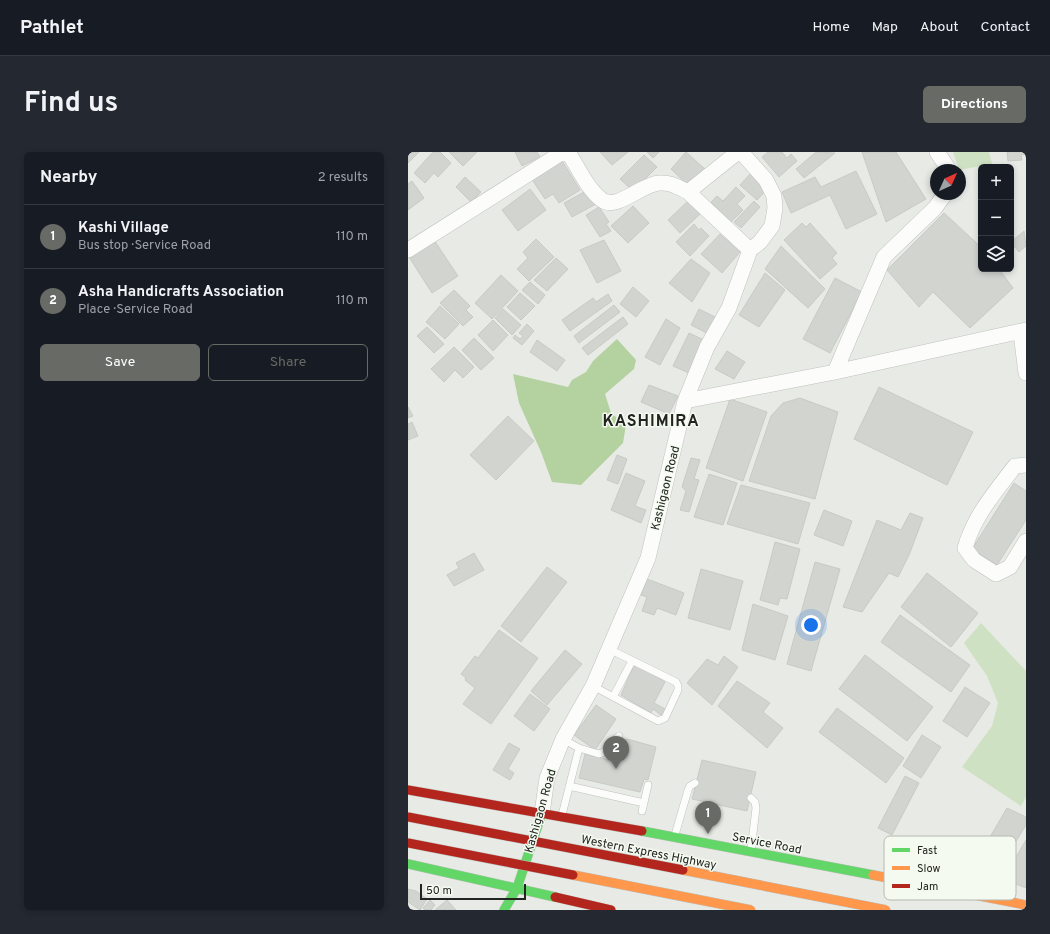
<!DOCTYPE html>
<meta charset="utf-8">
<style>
:root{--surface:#171b24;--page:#242831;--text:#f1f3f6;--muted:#9ea1a6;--line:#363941;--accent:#676a65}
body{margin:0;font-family:Overpass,sans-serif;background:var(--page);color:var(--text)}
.controls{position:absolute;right:12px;top:12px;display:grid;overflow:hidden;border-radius:6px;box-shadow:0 2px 6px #0003}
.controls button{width:36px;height:36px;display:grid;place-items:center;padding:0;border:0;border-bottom:1px solid var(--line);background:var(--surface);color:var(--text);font:20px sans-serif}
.compass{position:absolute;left:522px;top:12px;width:36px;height:36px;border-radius:50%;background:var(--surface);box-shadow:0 2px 6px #0003;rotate:45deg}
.scale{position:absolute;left:12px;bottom:10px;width:106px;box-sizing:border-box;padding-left:4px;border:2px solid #212420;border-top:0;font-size:11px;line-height:14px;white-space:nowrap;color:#212420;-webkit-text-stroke:3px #f4faf0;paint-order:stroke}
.you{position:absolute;left:403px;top:473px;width:14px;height:14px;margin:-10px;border:3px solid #fff;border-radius:50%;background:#1a73e8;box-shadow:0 0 0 6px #1a73e833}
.badge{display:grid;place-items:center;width:26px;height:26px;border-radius:50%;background:var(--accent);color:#fff;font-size:13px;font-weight:700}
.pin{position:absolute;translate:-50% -33px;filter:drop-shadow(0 1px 2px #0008)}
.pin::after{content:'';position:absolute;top:21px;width:14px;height:12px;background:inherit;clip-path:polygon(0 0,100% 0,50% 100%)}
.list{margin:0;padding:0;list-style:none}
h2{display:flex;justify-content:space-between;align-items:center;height:52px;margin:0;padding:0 16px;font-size:17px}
h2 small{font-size:13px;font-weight:400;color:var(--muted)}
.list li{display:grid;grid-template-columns:26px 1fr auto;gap:12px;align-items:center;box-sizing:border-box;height:64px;padding:0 16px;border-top:1px solid var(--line)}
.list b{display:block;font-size:15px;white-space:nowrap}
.list p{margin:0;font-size:13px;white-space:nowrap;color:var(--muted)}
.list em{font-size:13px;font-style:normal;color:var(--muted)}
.actions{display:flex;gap:8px;padding:12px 16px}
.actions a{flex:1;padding:9px 0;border:1px solid var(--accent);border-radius:6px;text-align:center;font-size:14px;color:var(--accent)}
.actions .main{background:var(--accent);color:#fff}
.icon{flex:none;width:22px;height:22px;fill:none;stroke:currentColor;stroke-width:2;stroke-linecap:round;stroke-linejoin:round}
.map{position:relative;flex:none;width:618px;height:758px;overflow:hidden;border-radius:6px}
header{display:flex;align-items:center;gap:24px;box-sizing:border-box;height:56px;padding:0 20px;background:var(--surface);border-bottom:1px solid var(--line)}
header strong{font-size:19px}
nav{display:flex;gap:22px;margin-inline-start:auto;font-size:14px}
.intro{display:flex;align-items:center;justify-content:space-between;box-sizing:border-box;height:96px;padding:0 24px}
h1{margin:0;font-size:28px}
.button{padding:10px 18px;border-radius:6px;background:var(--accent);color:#fff;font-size:14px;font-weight:700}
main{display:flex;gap:24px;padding:0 24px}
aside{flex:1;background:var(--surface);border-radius:6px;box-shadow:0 2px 6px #0003}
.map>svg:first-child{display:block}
</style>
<header>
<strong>Pathlet</strong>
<nav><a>Home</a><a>Map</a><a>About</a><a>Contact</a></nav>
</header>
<div class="intro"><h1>Find us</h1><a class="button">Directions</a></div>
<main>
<aside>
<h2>Nearby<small>2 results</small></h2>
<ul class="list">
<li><span class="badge">1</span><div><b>Kashi Village</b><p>Bus stop · Service Road</p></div><em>110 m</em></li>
<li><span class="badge">2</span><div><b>Asha Handicrafts Association</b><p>Place · Service Road</p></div><em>110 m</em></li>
</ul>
<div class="actions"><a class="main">Save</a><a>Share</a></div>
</aside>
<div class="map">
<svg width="618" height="758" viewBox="0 0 618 758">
<rect width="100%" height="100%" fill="#e8ebe5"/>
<path fill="#cee1c2" d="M545,0H581L584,12L551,18Z
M573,471L618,519V645L613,654L554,615L584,574L590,551L579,524L556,491Z"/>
<path fill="#b4d1a0" d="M209,187L228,208L226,217L197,242L203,261L218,273L215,291L173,333L144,330L133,300L111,251L105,222L160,235L164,228L178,220L185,209Z"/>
<path fill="#d2d4d0" stroke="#c8cac6" d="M0,0H11L0,11Z
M25,0H32L43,11L30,25L26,21L17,31L6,21Z
M41,0H69L55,14Z
M107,0H129L132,5L114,14Z
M192,0H220L204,13Z
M239,0H251L245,6Z
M278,0L298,18L282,35L263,17Z
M360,0H374L379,6L383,2L389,9L371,25L354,5Z
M408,0L427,1L396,26L388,17Z
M454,0H488L518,47L478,70Z
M599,0H618V2L613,3L614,8L600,9Z
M236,3L249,15L225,39L212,27Z
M151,4L172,38L151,51L145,42L137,47L121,23Z
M448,19L469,62L438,77L422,43L383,61L374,40L407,25L413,35Z
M344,20L361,35L349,48L332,33Z
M57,25L73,40L63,50L48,35Z
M4,29L16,46L0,58V32Z
M328,35L337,44L329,52L335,58L323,70L303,50L309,44L315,49Z
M122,37L138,58L110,79L94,58Z
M180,38L188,52L164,65L156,51Z
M280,49L292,62L272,81L260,68Z
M346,49L352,55L333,76L326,70Z
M225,54L241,71L220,91L203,74Z
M191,55L201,70L198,72L203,79L192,85L178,63Z
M536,61L573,95V117H591L605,136L562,176L525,140L511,155L479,118Z
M394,71L398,75L402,71L429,101L424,106L429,112L412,127L376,88Z
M286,72L291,78L293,76L301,84L282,104L268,90Z
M616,79L618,94L611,100L603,90Z
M312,82L332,100L314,121L293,102Z
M128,87L146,105L121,129L109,117L120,106L115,100Z
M26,88L50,124L24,141L1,105Z
M196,88L213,119L189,131L172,98Z
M373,94L417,137L400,156L357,117Z
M148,106L160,117L139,139L126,128Z
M283,107L302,121L284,150L261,131Z
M357,121L377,138L351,175L331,163Z
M93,123L110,139L84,167L67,151Z
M427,126L454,140L422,201L395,187Z
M122,130L137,143L130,152L114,138Z
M225,135L241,149L228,165L212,152Z
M46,138L62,154L58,158L65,165L55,174L32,151Z
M112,141L127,154L113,168L99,155Z
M200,142L204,149L162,179L154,168L185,146L188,150Z
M206,153L212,160L171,191L166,184Z
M32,154L51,172L37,187L18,170Z
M95,157L113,173L104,183L87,166Z
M291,157L311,167L303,183L283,173Z
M215,165L220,172L180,203L174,196Z
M258,167L272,176L252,213L237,205Z
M85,168L100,183L85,199L70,183Z
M119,172L126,179L114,193L105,186L107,183L112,187L115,184L111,181Z
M19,175L36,192L26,201L9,184Z
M281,181L298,189L281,221L265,214Z
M66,186L86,206L73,218L54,198Z
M129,188L157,208L149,219L122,200Z
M46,195L66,215L55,226L47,218L36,230L23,217Z
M319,199L337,210L326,227L307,217Z
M241,233L270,244L261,262L233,250Z
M471,235L565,280L539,333L446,287Z
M392,246L430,260L407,347L341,329L363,264L375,251Z
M322,247L359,260L335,329L298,316Z
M0,255L5,264L0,266Z
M100,264L126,289L88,328L62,303Z
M4,270L10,284L0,288V272Z
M209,303L219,307L210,332L199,328Z
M283,306L292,308L286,327L291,328L281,360L272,358L278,339L274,335Z
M218,321L237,329L227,354L238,358L233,371L203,358Z
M301,322L329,331L315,373L286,365Z
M606,331L618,339V368L589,413L564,397Z
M333,333L402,351L390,392L319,372Z
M416,358L444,369L435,394L406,383Z
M502,361L515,366L501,403L490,425L481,421L454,460L435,455L469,368L493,378Z
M367,390L392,397L379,447L372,446L370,453L352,448Z
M66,401L76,418L46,434L39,423L51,416L48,411Z
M407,410L432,417L403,519L379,512Z
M139,415L159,430L113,490L93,474Z
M293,417L335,429L322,478L280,466Z
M519,421L570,461L543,495L493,455Z
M239,427L276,441L268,463L249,456L246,463L234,459L239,445L233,443Z
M345,452L380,464L367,508L334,498Z
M492,463L562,513L543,540L473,490Z
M91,478L130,506L83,572L55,552L67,536L57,528L58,526L53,522L67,504L70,506Z
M157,498L174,512L139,553L123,539Z
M457,503L525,555L499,589L431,537Z
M316,504L330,515L304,553L279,531L299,507L310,513Z
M227,511L257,530L246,551L257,557L254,564L245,557L243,561L213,543Z
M329,529L362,551L355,560L375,576L359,596L310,554Z
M557,535L582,551L559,585L535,569Z
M122,542L142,557L126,579L106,564Z
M188,553L208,567L187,598L166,583Z
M429,556L496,606L478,631L411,580Z
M514,583L533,595L513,626L495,614Z
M219,587L248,595L240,628L236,627L232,640L171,626L177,602L205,609L209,591Z
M101,591L112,597L100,617L106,621L102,628L85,618Z
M294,608L348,620L339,659L284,647Z
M497,624L511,631L484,683L470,676Z
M599,656L618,665V673L585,727L561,721Z
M618,688V736L595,727Z
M0,737L8,739L19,747L12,758L0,750Z
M22,748L27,753L23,758H17L15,756Z
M39,748L48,758H27Z"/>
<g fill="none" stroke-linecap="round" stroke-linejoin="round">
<g stroke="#bfc1bd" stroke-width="8">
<path id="lane" d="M185,534L250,569L257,566L270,538V534L268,530L201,497
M205,545L224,509
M171,596L191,602L196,600L211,584
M161,634L236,651
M343,646L347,650L348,656L343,698
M234,659L240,633
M154,663L171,596L155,587
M267,683L280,638L282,634L287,631"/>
</g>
<g stroke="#bfc1bd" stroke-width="16">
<path id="street" d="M160,0C170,15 179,37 194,48C208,59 234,32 251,31C262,30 270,35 280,40L330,0
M529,0L541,18
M280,40L342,98
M0,98L155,0
M613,181L618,221
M427,220L618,178
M277,249L299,195L321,156L342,98L352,90L364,74L367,56L366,44L358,28L333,0
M618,313L607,314C587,340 566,364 557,396L566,408L588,422L602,415L618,389
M134,661L139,626L155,587L185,534L240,406L277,249L427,220L476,105L527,56L537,42"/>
</g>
<g stroke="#bfc1bd" stroke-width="10">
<path id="fast" d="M234,679L465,723
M0,712L147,745
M96,758L109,736L134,661"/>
</g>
<g stroke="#bfc1bd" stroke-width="10">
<path id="slow" d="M465,723L618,753"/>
</g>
<g stroke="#bfc1bd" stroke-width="10">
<path id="jam" d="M0,638L234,679
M147,745L203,758"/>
</g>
<use href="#lane" stroke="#fcfcfb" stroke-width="7"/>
<use href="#street" stroke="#fcfcfb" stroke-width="15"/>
<use href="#fast" stroke="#63d668" stroke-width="9"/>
<use href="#slow" stroke="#ff974d" stroke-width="9"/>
<use href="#jam" stroke="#b3261e" stroke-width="9"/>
<g stroke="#bfc1bd" stroke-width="10" stroke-linecap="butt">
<path id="slow-bridge" d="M275,718L478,758
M165,723L343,758"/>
</g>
<g stroke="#bfc1bd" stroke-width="10" stroke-linecap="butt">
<path id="jam-bridge" d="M0,665L275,718
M0,691L165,723"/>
</g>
<use href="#slow-bridge" stroke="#ff974d" stroke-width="9"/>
<use href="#jam-bridge" stroke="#b3261e" stroke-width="9"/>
</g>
<g text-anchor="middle" stroke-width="3" stroke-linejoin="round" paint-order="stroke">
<g font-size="12" fill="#212420" stroke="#f4faf0">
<text transform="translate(257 336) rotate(-76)" y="4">Kashigaon Road</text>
<text transform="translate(132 659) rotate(-74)" y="4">Kashigaon Road</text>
<text transform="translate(359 691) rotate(11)" y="4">Service Road</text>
<text transform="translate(241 700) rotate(11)" y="4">Western Express Highway</text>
</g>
<g font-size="16" font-weight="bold" letter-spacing="1" fill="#212420" stroke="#f4faf0">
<text x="243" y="274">KASHIMIRA</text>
</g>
</g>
<rect x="476" y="684" width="132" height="64" rx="6" fill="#f4faf0" stroke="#b5bab2" stroke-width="1"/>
<rect x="484" y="696" width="18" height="4" fill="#63d668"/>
<rect x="484" y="714" width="18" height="4" fill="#ff974d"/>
<rect x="484" y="732" width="18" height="4" fill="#b3261e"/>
<g font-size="11" fill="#212420">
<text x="509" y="702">Fast</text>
<text x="509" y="720">Slow</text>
<text x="509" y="738">Jam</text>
</g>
</svg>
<div class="controls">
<button>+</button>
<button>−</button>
<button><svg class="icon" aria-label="layers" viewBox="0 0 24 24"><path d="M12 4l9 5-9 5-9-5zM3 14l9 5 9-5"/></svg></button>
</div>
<svg class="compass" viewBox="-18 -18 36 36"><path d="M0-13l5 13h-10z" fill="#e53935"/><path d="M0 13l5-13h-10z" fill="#9ea1a6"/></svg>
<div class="scale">50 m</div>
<div class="you"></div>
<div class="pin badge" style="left:300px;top:682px">1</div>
<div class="pin badge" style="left:208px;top:617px">2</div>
</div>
</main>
